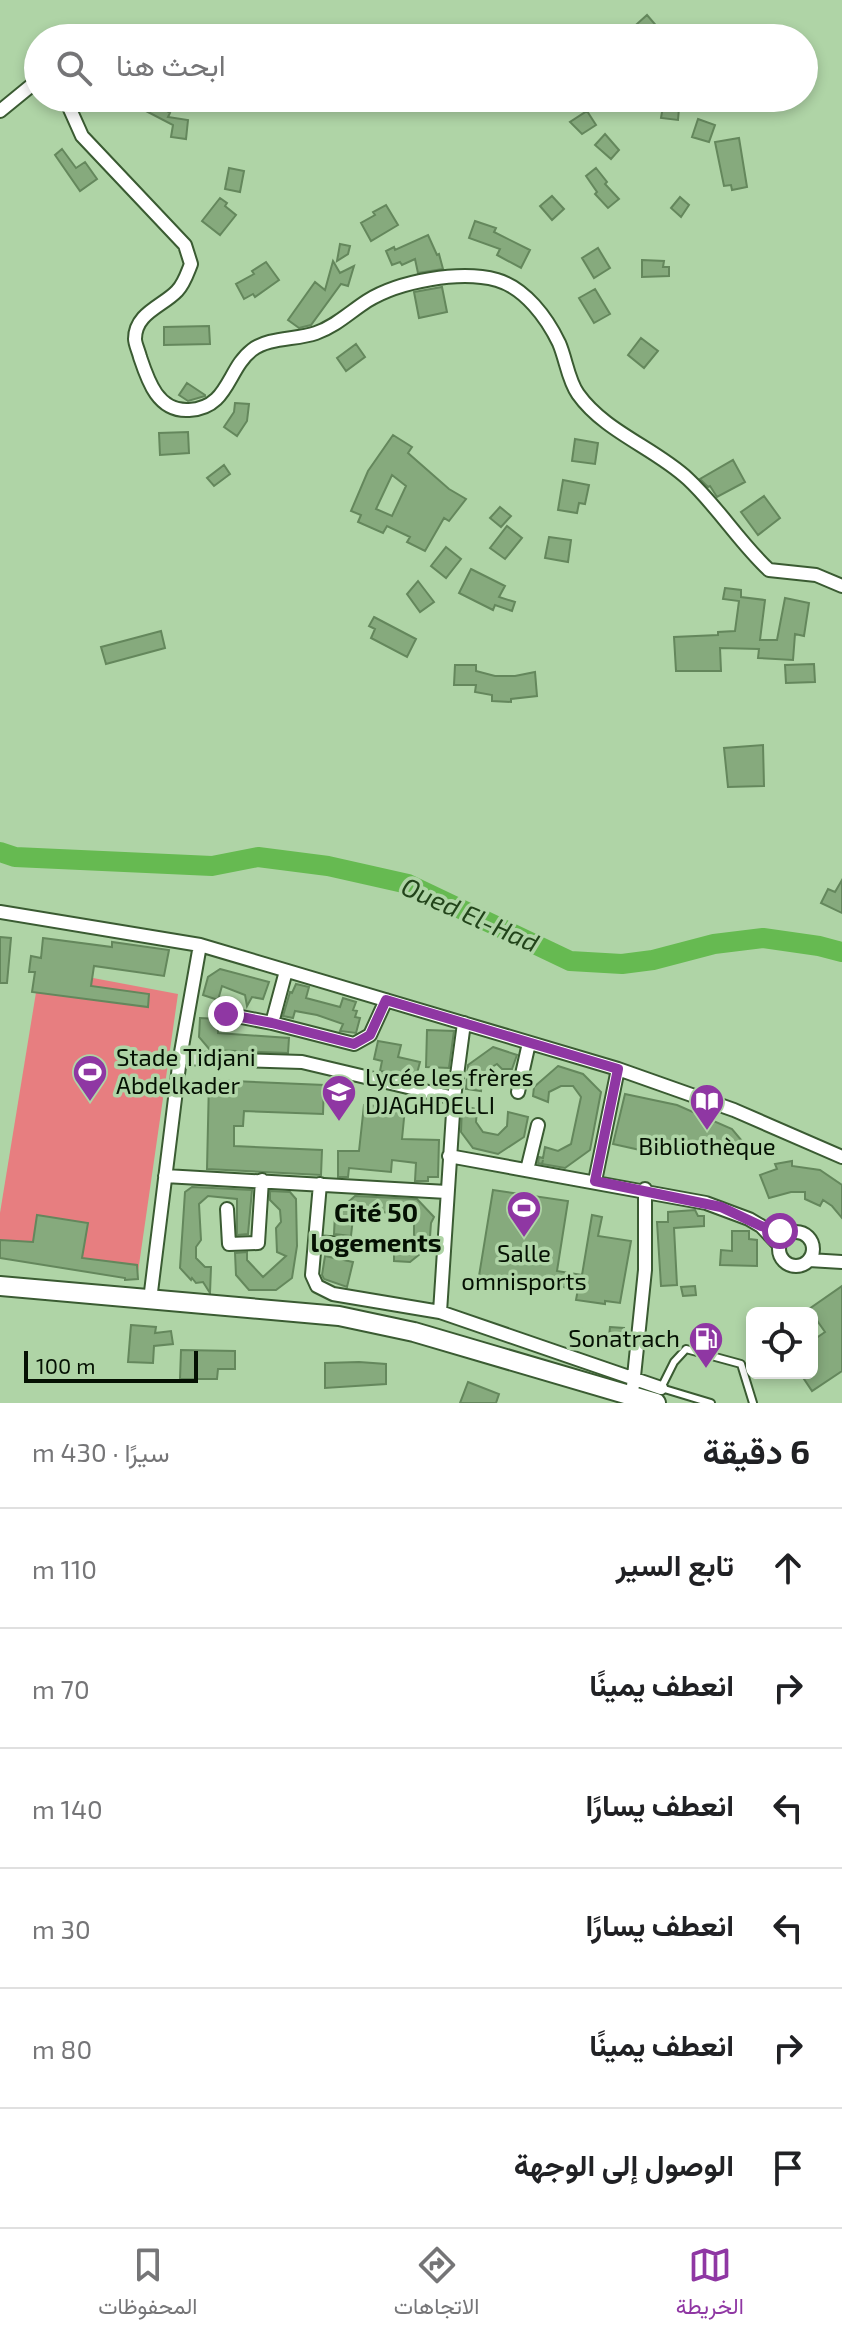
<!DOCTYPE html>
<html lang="ar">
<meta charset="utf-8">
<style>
:root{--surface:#fff;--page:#f6f6f6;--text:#202124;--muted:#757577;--line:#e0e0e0;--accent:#8f37a3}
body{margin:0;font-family:"Exo 2",Vazirmatn,sans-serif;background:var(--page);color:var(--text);direction:rtl}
.controls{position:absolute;right:24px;bottom:24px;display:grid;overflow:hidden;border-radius:12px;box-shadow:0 4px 12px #0003}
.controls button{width:72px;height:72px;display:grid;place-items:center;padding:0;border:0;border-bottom:2px solid var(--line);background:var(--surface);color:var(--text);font:40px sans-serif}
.scale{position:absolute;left:24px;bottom:20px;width:174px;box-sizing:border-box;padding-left:8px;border:4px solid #051103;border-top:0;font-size:22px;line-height:28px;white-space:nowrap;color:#051103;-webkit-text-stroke:6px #afd4a6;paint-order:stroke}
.stop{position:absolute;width:24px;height:24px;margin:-18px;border:6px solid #8f37a3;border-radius:50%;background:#fff}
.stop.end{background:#8f37a3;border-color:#fff;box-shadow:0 2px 8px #0008}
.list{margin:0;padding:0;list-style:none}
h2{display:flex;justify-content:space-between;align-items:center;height:104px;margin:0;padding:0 32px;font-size:34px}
h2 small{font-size:26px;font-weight:400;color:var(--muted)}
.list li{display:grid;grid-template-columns:52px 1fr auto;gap:24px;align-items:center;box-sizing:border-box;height:120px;padding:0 32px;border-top:2px solid var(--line)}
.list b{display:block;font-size:30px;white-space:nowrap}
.list em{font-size:26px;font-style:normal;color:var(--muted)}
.icon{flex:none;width:44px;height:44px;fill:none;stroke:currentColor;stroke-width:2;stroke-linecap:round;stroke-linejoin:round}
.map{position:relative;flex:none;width:842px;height:1403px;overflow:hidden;direction:ltr}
.search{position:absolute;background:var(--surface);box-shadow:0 4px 12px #0003;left:24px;right:24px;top:24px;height:88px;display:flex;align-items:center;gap:20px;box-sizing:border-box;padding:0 28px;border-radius:44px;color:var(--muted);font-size:30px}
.sheet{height:824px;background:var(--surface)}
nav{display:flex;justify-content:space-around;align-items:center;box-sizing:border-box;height:112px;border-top:2px solid var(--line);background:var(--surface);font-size:22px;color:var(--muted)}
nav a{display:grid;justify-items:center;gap:4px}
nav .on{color:var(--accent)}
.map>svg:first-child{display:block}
</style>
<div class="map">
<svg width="842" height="1403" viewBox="0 0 842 1403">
<rect width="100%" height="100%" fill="#afd4a6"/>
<path fill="#e77e80" d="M40,968L178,994L138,1272L0,1253V1213Z"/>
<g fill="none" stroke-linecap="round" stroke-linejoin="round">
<path stroke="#66ba51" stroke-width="20" d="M0,852L15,857L212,866L258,857L328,866L408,884L570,961L622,964L653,960L714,944L763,938L819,946L842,952"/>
</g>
<path fill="#86aa7d" stroke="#64875c" stroke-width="2" fill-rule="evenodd" d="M647,15L660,30L650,38H633L628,32Z
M151,102L170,113L168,117L188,120L186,139L171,137L173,125L146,111Z
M663,106L679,108L678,120L661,118Z
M587,111L596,125L582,134L570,122Z
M698,119L715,125L709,142L692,137Z
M605,134L619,150L611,159L595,145Z
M739,138L747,187L732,190L731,185L724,186L715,142Z
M62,149L76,168L85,162L97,179L80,191L55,155Z
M229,168L244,171L240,192L225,189Z
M596,168L607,182L605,184L619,199L608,208L595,194L597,192L586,176Z
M552,196L564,209L552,220L540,206Z
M680,197L689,205L681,217L671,208Z
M220,198L227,203L225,206L236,215L220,235L202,221Z
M386,205L398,225L371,241L361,223L375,215L373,212Z
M475,221L496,228L494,232L530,250L521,268L497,255L500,249L469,238Z
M428,235L437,255L439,254L443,269L418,273L415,259L402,265L400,262L392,265L386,251L394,247L395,250Z
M340,244L350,246L348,254L337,261Z
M598,248L610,268L594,278L582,258Z
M642,260L664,261L663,267H669V276L642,277Z
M333,261L340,273L354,266L348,286L341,284L311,325L299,328L288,320L315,282L325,290Z
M266,262L279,280L255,297L253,294L244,299L236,284L254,274L252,271Z
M442,287L447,312L419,318L414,292Z
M595,289L610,314L594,323L579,298Z
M209,326L210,344L164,345V327Z
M641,338L658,351L644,368L628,355Z
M356,344L365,357L346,371L337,358Z
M187,383L205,395V396L188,401L179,395Z
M235,403L249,404L247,421L237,436L224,427L234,412Z
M188,432L189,453L160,455L159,433Z
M393,435L412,447L408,453L449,489L466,499L449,521L444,518L425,551L407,542L410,537L387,526L383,533L358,522L361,515L351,511L368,471ZM392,475L406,486L392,516L376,509Z
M575,439L598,443L595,464L572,461Z
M733,460L745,482L717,497L710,486L708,487L700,479Z
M224,465L230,474L214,486L207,478Z
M563,480L589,485L585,504L579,503L577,513L558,510Z
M764,496L780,518L758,535L741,512Z
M500,507L511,516L501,527L490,518Z
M507,526L522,538L505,559L490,548Z
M549,537L571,540L568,562L545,558Z
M446,547L461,559L446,578L431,566Z
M471,569L505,586L499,597L515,602L512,611L495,605L493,610L459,593Z
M418,581L434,602L420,612L407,594Z
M725,588L741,590V597L765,600L760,640H777L785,598L809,603L804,636L795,634L793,660L758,658L759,649L720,648L721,671H676L674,637L718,635V632L735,631L739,601L723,599Z
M374,617L416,639L407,657L371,638L375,629L369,626Z
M161,631L165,648L106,664L101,647Z
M814,664L815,682L786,683L785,665Z
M455,665H476V671L495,676H515L535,672L537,696L511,699V702L492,701V695L475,692L476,685H454Z
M763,745L764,786L728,787L724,748Z
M842,880V913L821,903L828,889L835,892Z
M0,937L11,938L7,983H0Z
M43,938L112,947V942L169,950L164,976L94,966L91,986L149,994L148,1007L32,992L35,972H29L31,956L41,958Z
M220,969L269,982L263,999L252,997L247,1006L245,995L222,986L218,1000L203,995L208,977Z
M296,984L309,987L306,998L340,1007L343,998L356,1002L353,1010L357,1011L355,1017L360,1018L356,1033L340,1031L343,1024L317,1015L295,1011L293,1018L283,1016L290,992L292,993Z
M200,1018L218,1019V1033L289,1038L288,1053L210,1050L199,1037Z
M427,1030L454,1031L449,1068L426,1067Z
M378,1041L401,1045L398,1057L420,1062L416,1077L380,1071L382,1061L374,1059Z
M493,1047L517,1055L512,1069H502L497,1064L482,1073L481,1091L466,1089L468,1065Z
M558,1066L583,1074L601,1092L590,1150L565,1168L542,1164L543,1160L542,1164L538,1163L539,1157L543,1158L545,1147L558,1151L571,1144L581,1097L573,1086H561L549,1092L548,1102L533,1096L534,1087Z
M209,1080L324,1085L323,1114L244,1111L243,1126H234V1146L322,1150L321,1175L207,1169Z
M625,1094L677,1105L732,1129L742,1141L740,1148L726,1155L709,1154L693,1148L692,1152L660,1147L658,1154L613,1144Z
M364,1105L405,1108L402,1139L439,1140L438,1177H428V1181H415L416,1163L392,1160L391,1172L349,1168L348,1177H338V1151H359Z
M462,1106L477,1109L476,1122L483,1132L498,1135L507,1126L508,1112L528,1117L524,1137L498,1154L473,1148L461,1132Z
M792,1161V1166L820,1170L842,1185V1218L832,1206L823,1200L820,1206L805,1199V1192H791L769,1198L760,1175L777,1169L775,1164Z
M192,1187L252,1190L248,1234L237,1235V1199L208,1196L199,1204L201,1240L196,1247V1258L205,1267H211L210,1293L203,1282L196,1283L192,1278L191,1280L180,1268L185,1192Z
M493,1190L568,1201L557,1271L582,1275L592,1215L602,1217L598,1236L631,1241L620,1303L605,1301V1304L576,1300L578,1289L479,1276Z
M270,1191L290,1192L296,1199L297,1246L292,1278L276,1290H249L236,1275L235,1253L247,1252V1260L263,1277L286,1256L277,1252L276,1228L281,1222L280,1210L270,1200Z
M355,1196L417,1199L434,1217L431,1223L430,1237L436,1241L410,1262L394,1261V1252H388V1242L414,1240V1214L379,1212L358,1213L353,1218L351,1236L334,1234L335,1214Z
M695,1210L698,1216H704V1226L674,1228L677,1285L661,1286L657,1222H668V1212Z
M37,1215L88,1223L82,1258L137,1265L138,1279L125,1280V1278L0,1258V1240L33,1242Z
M732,1231H749V1239L757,1240V1266L720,1265L721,1250L732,1251Z
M325,1256L353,1262L347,1287L324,1279L322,1275Z
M695,1286L696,1295L683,1296L681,1287Z
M842,1286V1371L812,1391L800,1373H812V1341L825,1332L809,1309Z
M131,1325L156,1327L155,1333L171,1331L173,1344L154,1346L153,1363L128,1362Z
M610,1327L624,1328L623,1339L609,1337Z
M181,1350L235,1351V1369H218L217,1379H180Z
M359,1362L386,1364V1384L325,1388V1363Z
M468,1382L499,1394L496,1403H460Z"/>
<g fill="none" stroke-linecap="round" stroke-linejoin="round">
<g stroke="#3a5b32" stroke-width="10">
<path id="lane" d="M661,1388L674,1362L686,1349L741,1364L753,1403
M661,1388L711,1403"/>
</g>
<g stroke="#3a5b32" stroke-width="16">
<path id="street" d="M65,98L82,136L185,245L191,264C187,274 184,284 177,291C163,306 135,313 135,339C135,344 139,352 140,357C148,381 158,412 189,410C229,408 227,369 252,350C269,337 296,340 316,333C336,326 350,312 367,301C399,281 460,270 497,280C525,288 547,318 559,343C566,359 568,380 578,394C605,432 655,448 688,479C718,507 739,542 769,570L816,575L842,586
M0,111L38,80
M0,912L200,945L618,1069L734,1110L842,1157
M226,1014L272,1023L354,1044L370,1035L386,1000
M272,1023L286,971
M180,1058L200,945
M518,1092L529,1043
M449,1156L706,1203L749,1219L761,1226L779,1245
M527,1170L538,1125
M165,1176L447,1192
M595,1181L618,1069
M320,1184L312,1275L317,1286L333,1294L440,1312L661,1388
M227,1209L229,1244L258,1243L262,1180
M779 1249a17 17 0 1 1 34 0a17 17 0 1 1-34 0Z
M315,1242L370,1246
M809,1260L842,1262
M150,1300L180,1058L302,1062L454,1098
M440,1312L454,1098L464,1023
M633,1386L645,1270V1189"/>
</g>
<g stroke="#3a5b32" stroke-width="22">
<path id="primary" d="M0,1286L339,1316L414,1332L656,1403"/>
</g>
<use href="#lane" stroke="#fff" stroke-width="6"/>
<use href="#street" stroke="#fff" stroke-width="12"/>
<use href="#primary" stroke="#fff" stroke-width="18"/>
</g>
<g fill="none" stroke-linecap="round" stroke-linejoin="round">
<path stroke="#8f37a3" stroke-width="10" d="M226,1014L272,1023L354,1044L370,1035L386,1000L618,1069L595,1181L721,1207L761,1226L780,1231"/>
</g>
<defs>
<g id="stadium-pin" transform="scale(1.8)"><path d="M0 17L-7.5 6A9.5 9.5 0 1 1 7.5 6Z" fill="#8f37a3" stroke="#afd4a6"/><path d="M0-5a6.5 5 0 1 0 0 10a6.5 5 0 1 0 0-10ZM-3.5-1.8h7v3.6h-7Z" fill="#fff"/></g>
<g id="school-pin" transform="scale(1.8)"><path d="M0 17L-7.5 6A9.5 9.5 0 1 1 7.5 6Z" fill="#8f37a3" stroke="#afd4a6"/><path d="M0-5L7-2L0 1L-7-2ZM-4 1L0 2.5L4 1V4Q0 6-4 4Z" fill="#fff"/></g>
<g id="library-pin" transform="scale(1.8)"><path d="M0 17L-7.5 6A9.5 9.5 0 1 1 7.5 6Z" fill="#8f37a3" stroke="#afd4a6"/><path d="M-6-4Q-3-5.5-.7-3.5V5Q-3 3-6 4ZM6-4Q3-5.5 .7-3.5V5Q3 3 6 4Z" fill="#fff"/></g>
<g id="fuel-pin" transform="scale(1.8)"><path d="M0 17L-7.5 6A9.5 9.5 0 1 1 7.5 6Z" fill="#8f37a3" stroke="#afd4a6"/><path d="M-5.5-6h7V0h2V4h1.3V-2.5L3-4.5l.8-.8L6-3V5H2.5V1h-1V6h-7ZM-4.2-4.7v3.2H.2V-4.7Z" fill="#fff"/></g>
</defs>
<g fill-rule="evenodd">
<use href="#stadium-pin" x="90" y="1072"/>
<use href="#school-pin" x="339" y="1092"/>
<use href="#library-pin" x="707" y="1101"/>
<use href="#stadium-pin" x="524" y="1208"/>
<use href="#fuel-pin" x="706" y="1339"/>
</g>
<g text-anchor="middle" stroke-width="7" stroke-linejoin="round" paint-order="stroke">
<g font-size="24" fill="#051103" stroke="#afd4a6" text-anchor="start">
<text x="116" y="1066">Stade Tidjani<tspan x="116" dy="28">Abdelkader</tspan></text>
<text x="365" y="1086">Lycée les frères<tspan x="365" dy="28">DJAGHDELLI</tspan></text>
<text x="707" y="1155" text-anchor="middle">Bibliothèque</text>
<text x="524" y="1262" text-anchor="middle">Salle<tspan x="524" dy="28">omnisports</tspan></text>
<text x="680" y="1347" text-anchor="end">Sonatrach</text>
</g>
<g font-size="26" font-style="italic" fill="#22441a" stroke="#afd4a6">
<text transform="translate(470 915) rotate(24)" y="9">Oued El-Had</text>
</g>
<g font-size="26" font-weight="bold" fill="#051103" stroke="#afd4a6">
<text x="376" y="1222">Cité 50<tspan x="376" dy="30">logements</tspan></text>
</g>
</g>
</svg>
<div class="controls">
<button><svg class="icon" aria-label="locate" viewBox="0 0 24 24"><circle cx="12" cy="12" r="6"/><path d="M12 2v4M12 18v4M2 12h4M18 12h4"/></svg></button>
</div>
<div class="scale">100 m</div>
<div class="stop" style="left:780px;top:1231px"></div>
<div class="stop end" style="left:226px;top:1014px"></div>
<div class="search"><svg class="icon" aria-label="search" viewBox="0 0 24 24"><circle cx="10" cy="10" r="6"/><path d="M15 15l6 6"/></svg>ابحث هنا</div>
</div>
<section class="sheet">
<h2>6 دقيقة<small>سيرًا · 430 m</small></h2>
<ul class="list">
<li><svg class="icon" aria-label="ahead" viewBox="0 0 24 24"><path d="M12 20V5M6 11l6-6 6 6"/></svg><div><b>تابع السير</b></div><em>110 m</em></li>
<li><svg class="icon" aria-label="right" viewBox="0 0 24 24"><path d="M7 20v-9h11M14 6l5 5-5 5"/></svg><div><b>انعطف يمينًا</b></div><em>70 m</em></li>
<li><svg class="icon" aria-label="left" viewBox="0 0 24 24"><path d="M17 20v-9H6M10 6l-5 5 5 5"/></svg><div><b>انعطف يسارًا</b></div><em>140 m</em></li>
<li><svg class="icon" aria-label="left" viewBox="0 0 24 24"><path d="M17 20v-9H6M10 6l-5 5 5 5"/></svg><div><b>انعطف يسارًا</b></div><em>30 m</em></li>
<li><svg class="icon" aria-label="right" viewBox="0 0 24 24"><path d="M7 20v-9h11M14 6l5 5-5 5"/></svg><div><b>انعطف يمينًا</b></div><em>80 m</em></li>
<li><svg class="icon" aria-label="arrive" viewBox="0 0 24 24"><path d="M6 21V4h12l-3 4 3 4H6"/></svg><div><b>الوصول إلى الوجهة</b></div></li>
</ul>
</section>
<nav>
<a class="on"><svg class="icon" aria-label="map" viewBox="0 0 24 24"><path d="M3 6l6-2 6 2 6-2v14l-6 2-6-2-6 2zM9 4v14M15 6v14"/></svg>الخريطة</a>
<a><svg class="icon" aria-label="directions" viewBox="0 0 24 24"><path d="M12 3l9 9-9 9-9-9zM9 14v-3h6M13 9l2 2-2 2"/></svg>الاتجاهات</a>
<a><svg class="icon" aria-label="saved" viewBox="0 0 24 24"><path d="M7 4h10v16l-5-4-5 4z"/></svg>المحفوظات</a>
</nav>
